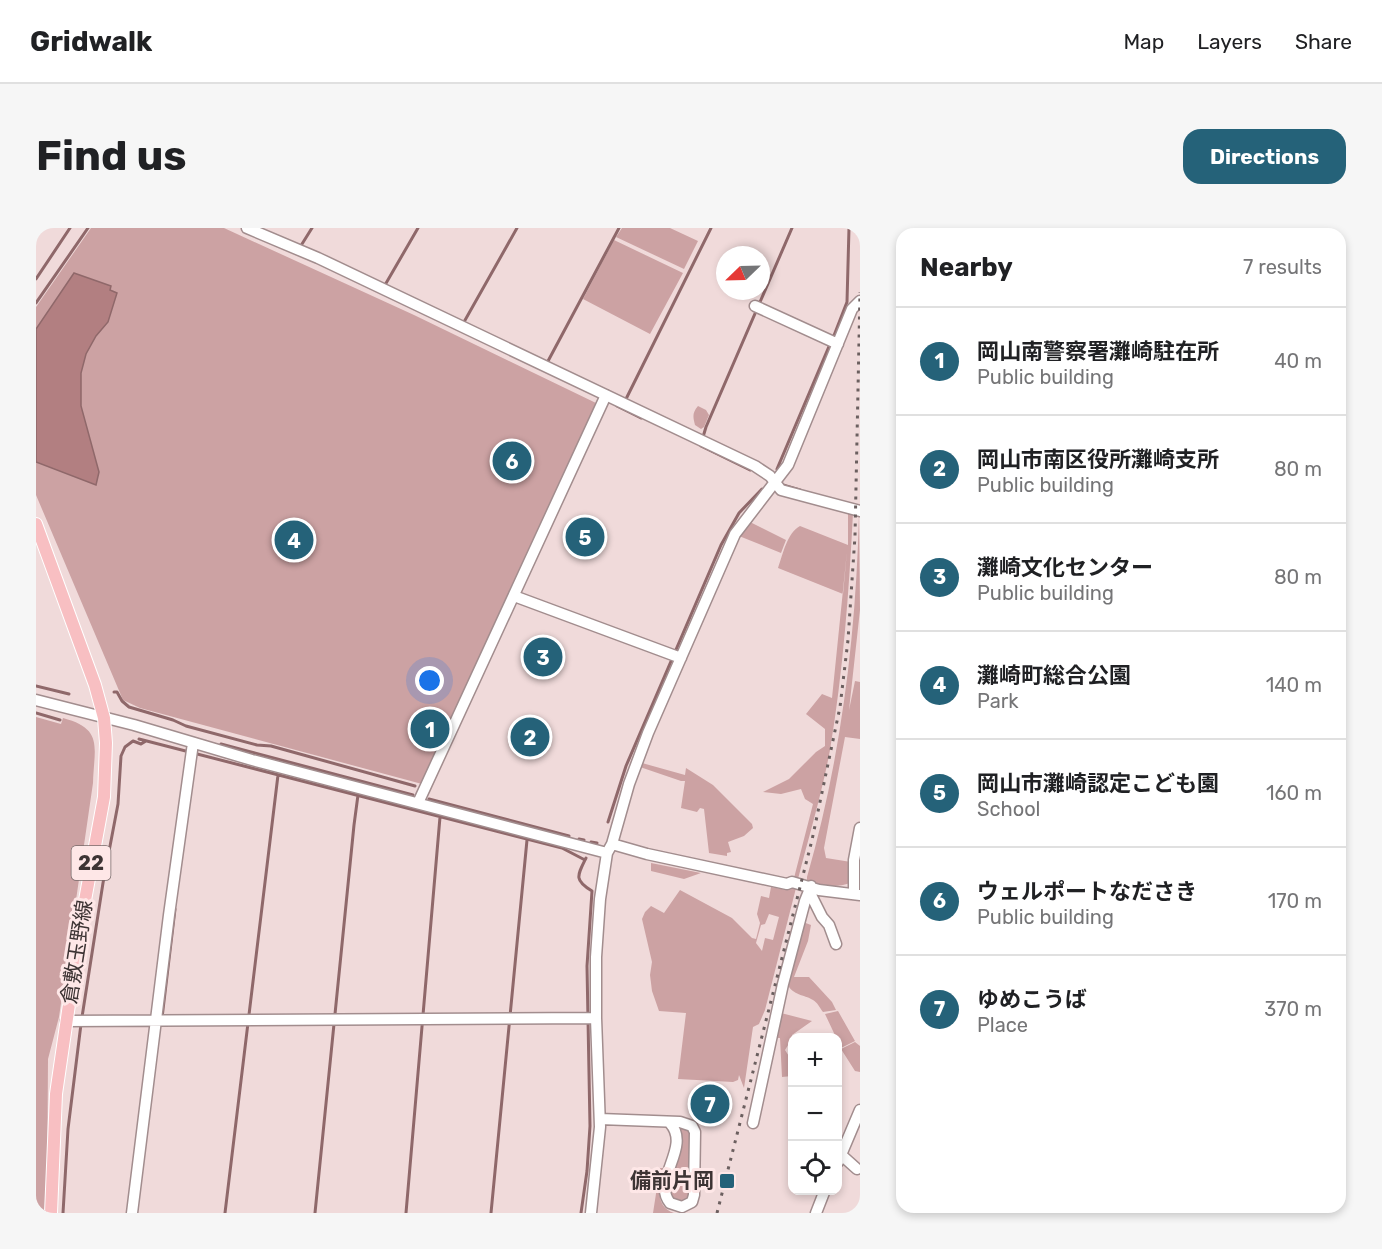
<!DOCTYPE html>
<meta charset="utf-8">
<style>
:root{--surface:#fff;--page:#f6f6f6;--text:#202124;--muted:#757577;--line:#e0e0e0;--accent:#256279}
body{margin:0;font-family:Rubik,"Noto Sans JP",sans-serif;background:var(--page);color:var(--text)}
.controls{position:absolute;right:18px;bottom:18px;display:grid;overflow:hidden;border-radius:12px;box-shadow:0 3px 9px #0003}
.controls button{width:54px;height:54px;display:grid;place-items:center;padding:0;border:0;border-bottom:2px solid var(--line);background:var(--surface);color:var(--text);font:30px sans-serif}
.compass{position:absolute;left:680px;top:18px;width:54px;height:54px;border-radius:50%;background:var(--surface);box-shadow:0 3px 9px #0003;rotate:247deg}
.you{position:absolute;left:394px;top:453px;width:21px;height:21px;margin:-15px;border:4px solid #fff;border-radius:50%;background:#1a73e8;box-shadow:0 0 0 9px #1a73e833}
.badge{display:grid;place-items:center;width:39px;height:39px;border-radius:50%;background:var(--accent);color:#fff;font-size:20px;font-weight:700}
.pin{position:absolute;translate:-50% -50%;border:3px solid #fff;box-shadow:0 2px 6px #0006}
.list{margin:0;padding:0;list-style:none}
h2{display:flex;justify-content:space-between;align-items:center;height:78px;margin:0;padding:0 24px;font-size:26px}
h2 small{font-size:20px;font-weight:400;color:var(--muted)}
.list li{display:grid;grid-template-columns:39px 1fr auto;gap:18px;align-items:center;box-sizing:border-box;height:108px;padding:0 24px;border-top:2px solid var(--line)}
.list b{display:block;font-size:22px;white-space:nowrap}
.list p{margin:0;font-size:20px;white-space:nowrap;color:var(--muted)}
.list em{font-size:20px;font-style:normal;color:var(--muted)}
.icon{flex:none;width:33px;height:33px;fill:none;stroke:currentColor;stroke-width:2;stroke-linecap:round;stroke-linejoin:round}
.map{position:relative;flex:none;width:824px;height:985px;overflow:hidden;border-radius:18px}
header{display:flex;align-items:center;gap:36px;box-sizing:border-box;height:84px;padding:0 30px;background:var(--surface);border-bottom:2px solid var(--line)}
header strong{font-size:28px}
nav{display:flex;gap:33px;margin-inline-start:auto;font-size:21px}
.intro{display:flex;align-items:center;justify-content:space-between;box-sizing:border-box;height:144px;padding:0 36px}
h1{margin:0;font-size:42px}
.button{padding:15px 27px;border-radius:18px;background:var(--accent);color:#fff;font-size:21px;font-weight:700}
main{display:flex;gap:36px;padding:0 36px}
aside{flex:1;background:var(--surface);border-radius:18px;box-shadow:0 3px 9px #0003}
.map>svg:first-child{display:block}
</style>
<header>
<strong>Gridwalk</strong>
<nav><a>Map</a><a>Layers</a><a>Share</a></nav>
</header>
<div class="intro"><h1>Find us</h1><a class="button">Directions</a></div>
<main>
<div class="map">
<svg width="824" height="985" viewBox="0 0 824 985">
<rect width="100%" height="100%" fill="#f0dada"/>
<path fill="#cca2a3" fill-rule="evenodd" d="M55,0H188L378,87L560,175L412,497L390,487L379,511L401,521L386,556L104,480L87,472L0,267V79Z
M586,0H634L662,13L648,41L580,9Z
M578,12L647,45L614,106L547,71Z
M662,178L670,182L673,187L668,199L665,201L659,197C657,189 656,185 662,178Z
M812,284L817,285C813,364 807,444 794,522C786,565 773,608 762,651L758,650L777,576L769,571L765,561L745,566L727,564L753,551L780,524L789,518V501L770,486L786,466L796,470L811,323L807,366L742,340C747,326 751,305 764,298L812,317Z
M823,286L824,382L813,482L819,453L824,454V511L809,509L788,620L790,630L815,634L814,655C801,660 785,658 771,653V649C805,531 820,408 823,286Z
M714,294L750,312L745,325L703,308Z
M0,489L25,496L27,490C68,501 58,519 57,555L23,789L12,831L11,985H0Z
M606,535L649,547L650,540L677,557L716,596L717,600L708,608L692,614L695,624L691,625V628L673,625L668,581L664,580L661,584L645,580L649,553H645L604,539Z
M615,635L665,645L648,651L615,643Z
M735,659L751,662L760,660L729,782L723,796L717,799L708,860L703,847L702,852L697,854L642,851L650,785L623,783L616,763L614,747L616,734L606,691L609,684L615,678L628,685L644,662L696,690L716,710L720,711L724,695L721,686L725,668L733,670ZM733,686L743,689L737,712L729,710L726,723L720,715L725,697L729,696Z
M767,694L775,697L772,713L758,749H773L796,774L800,782L787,784C784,780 781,774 777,772C767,766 758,768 751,756Z
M802,783L819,813L805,820L789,786Z
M745,785L776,793L756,807V815L754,814L749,822L756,833V848L746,849L744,810H740Z
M819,814L824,818V844L819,843L805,821Z
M642,896L655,904L653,968L647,973L637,970L632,957L644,924Z
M624,940H629C624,957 617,977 638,985H617Z"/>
<path fill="#b27f81" stroke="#8f686a" stroke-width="1.5" d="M38,45L75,58L74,62L81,65L72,94L60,108L50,126L45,145V178L63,244L60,257L0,234V101Z"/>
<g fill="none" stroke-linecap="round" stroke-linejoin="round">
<path stroke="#8f686a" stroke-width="3" d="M266,16L276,0
M0,51L34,0
M349,57L382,0
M0,75L52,0
M428,94L481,0
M797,110L811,74L813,0
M511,135L583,0
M590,171L675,0
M581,178L605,190
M667,209L670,199L756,0
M665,218L714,242
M741,241L794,116
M747,257L764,262
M0,458L33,466
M78,464H81L86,473L93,479L137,492L150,498L221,517L235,518L379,558
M0,485L24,492
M103,511L526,620L549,632
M185,516L377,567
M393,571L533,608
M572,594L590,538L685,317L703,285L726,261
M543,611L548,612
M555,614L561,615
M46,789L67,655L82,576L85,528L89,519L97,513L105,516L110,513
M126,790L139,681
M27,985L32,901L45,796
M189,985L242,547
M279,985L318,597L322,567
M370,985L404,589
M455,985L491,612
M545,985L551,943L554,898L551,738L556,663C538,652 541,648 550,630"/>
<g stroke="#a28d8e" stroke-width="13">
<path id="minor" d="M211,0L282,30L719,238L734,248L745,262L824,283
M719,78L802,116
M478,368L645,430
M0,472L98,497L216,532L571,625
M382,575L570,167
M576,616L611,626L751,656L756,654L783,662L824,667
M774,665L786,689L793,697L800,716
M818,666V632L824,600
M30,793L560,790
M564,891L644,894L656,898L659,904L658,967L656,974L646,979L634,975C615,952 656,919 634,895
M717,895L747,756L769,673L775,658
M802,924L821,941
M802,934L824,882
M96,985L133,687L157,515
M555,985L564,899L560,790V729L564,671L571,625L576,616L593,556L612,505L699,306L752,237L816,81L824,73
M780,985L789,962"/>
</g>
<g stroke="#fff" stroke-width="14">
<path id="major" d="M0,296L59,457L68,490L70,515L68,569L45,694L20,866L15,985"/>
</g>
<use href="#minor" stroke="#fff" stroke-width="10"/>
<use href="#major" stroke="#f8bfc2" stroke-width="12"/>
<path stroke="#6b5f5f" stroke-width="3" stroke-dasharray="3 6" stroke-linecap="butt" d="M681,985L776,612L804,479L812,412L819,308L824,64"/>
</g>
<rect fill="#256279" stroke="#fee7e7" stroke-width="2" x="683" y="945" width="16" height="16" rx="3"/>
<g text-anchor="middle" stroke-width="6" stroke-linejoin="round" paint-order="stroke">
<rect fill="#fee7e7" stroke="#776a6a" stroke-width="1.5" x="35.5" y="618" width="39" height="34" rx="4.5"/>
<g font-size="20" font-weight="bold" fill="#3d3434">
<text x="55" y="642">22</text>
</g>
<g font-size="21" fill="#3d3434" stroke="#fee7e7">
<text transform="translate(41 724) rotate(-81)" y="7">倉敷玉野線</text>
</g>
<g font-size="21" font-weight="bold" fill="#3d3434" stroke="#fee7e7" text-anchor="end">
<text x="678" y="960">備前片岡</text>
</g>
</g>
</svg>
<div class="controls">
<button>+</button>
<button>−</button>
<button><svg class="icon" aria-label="locate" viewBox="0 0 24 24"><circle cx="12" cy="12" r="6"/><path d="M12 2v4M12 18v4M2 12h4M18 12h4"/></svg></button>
</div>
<svg class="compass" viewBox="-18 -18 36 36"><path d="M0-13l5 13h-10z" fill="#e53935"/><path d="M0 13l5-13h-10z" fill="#757577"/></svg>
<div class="you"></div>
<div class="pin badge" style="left:394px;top:501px">1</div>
<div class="pin badge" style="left:494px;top:509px">2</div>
<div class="pin badge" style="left:507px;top:429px">3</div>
<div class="pin badge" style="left:258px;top:312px">4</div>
<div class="pin badge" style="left:549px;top:309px">5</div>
<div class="pin badge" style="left:476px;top:233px">6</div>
<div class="pin badge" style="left:674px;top:876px">7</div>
</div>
<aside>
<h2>Nearby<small>7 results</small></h2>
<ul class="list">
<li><span class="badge">1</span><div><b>岡山南警察署灘崎駐在所</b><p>Public building</p></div><em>40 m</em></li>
<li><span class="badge">2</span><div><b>岡山市南区役所灘崎支所</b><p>Public building</p></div><em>80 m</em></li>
<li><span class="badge">3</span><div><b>灘崎文化センター</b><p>Public building</p></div><em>80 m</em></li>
<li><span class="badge">4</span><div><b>灘崎町総合公園</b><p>Park</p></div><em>140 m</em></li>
<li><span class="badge">5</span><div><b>岡山市灘崎認定こども園</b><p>School</p></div><em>160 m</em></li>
<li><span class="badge">6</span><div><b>ウェルポートなださき</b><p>Public building</p></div><em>170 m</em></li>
<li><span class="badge">7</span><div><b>ゆめこうば</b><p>Place</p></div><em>370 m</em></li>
</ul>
</aside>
</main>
